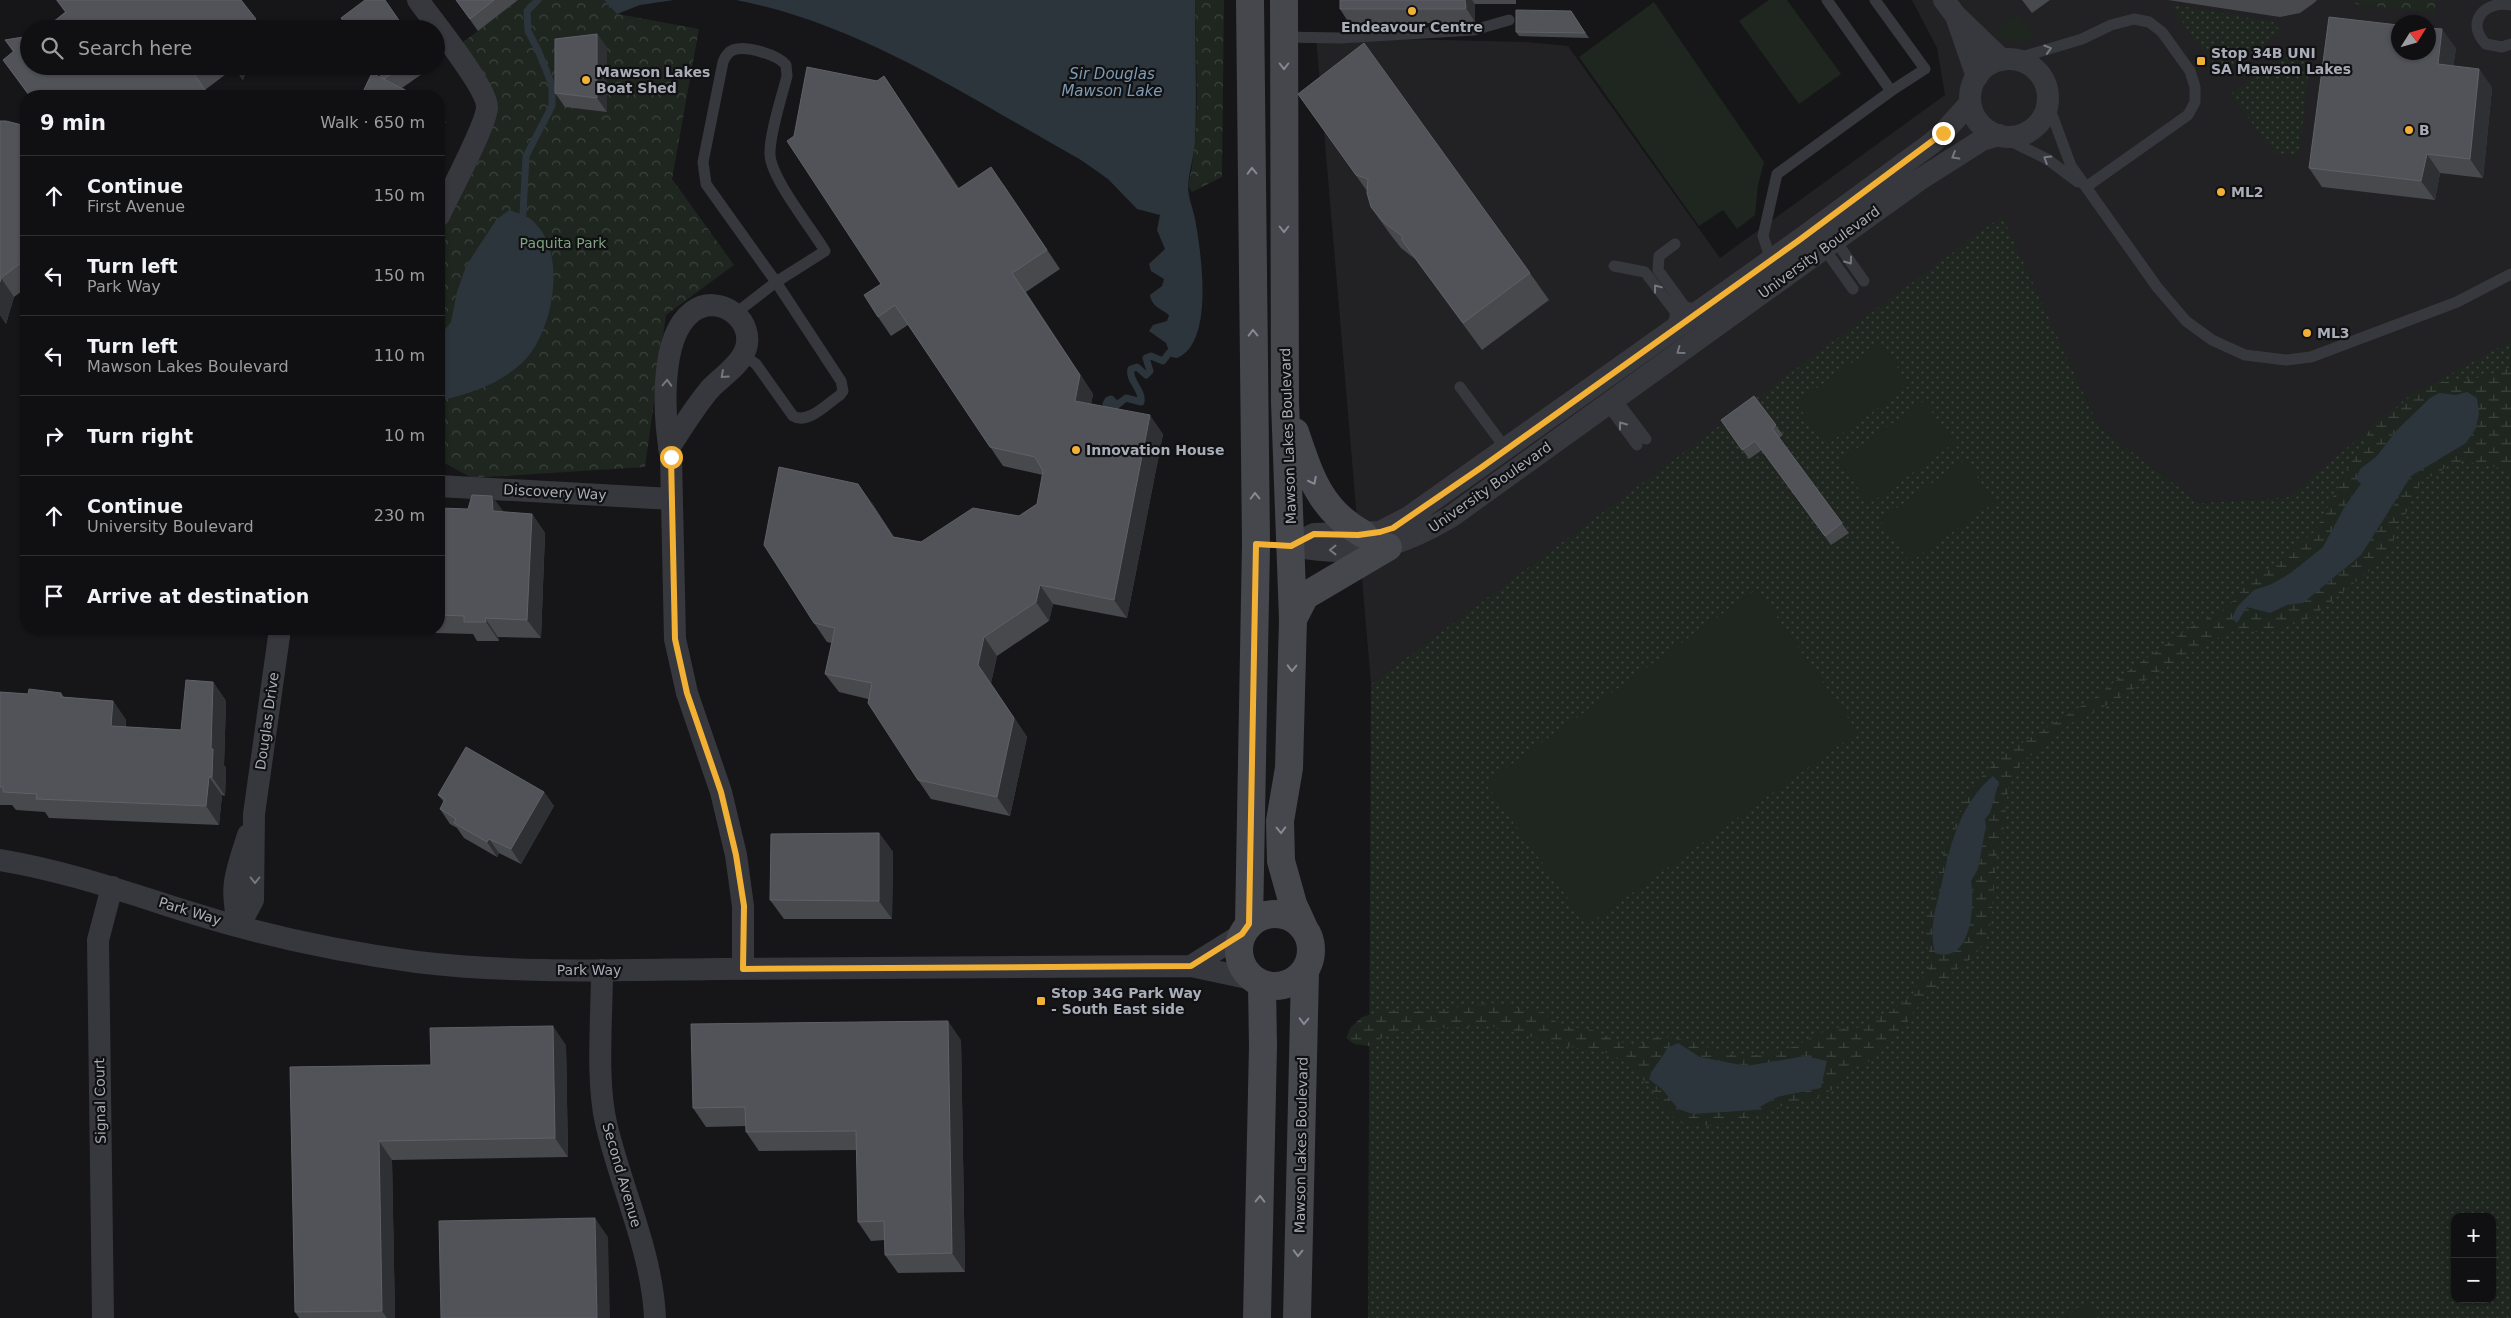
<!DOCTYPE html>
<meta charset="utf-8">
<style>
:root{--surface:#101012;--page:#19191b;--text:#f1f3f6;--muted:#9c9d9f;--line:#303032}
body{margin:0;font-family:"DejaVu Sans",sans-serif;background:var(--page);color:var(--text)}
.controls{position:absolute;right:15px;bottom:15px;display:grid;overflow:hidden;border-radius:10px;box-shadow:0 1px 4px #0004}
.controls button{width:45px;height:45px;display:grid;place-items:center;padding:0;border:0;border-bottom:1px solid var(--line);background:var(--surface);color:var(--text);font:25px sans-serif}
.compass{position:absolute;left:2391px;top:15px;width:45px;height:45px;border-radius:50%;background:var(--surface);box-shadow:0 1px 4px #0004;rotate:53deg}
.stop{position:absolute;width:15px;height:15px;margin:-11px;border:4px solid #f2b134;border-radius:50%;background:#fff}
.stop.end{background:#f2b134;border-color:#fff;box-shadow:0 1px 5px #0008}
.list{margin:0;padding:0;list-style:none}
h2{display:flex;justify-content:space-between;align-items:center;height:65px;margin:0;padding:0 20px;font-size:21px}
h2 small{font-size:16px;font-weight:400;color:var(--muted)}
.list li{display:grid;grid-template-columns:32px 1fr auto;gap:15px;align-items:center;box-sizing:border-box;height:80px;padding:0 20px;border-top:1px solid var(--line)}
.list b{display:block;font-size:19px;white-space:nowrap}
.list p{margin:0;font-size:16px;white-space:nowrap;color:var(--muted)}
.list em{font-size:16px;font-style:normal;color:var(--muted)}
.icon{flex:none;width:28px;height:28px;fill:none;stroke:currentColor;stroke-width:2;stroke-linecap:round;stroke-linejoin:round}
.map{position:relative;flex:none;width:2511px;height:1318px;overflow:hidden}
.search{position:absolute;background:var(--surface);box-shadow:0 1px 4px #0004;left:20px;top:20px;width:425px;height:55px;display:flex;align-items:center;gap:12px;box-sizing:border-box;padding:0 18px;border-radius:28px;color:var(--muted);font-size:19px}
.panel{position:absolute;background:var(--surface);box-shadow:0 1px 4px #0004;left:20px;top:90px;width:425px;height:545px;border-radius:20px}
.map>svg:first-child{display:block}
</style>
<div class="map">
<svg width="2511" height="1318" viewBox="0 0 2511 1318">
<defs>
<pattern id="grass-dots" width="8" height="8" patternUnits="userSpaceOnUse" patternTransform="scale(1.25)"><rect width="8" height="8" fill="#1e261f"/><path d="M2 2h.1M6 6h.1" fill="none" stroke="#3c433d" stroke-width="1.8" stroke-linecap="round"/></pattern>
<pattern id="wetland-marsh" width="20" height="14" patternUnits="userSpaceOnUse" patternTransform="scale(1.25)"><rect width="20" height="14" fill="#1e261f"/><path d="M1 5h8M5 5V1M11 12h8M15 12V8" fill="none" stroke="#3c433d"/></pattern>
<pattern id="park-crowns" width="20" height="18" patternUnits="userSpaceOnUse" patternTransform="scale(1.25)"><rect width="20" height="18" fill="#1e261f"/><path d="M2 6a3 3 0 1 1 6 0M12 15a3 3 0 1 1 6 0" fill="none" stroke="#3c433d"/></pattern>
</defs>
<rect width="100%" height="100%" fill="#161618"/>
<path fill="#222225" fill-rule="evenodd" d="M1912,0H2511V345L2289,497L2200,503L2099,427L2002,217L1371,684L1316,37L1525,42L1568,46L1720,258L1945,95L1937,48ZM2398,22H2428V52H2398Z"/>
<path fill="url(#grass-dots)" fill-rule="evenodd" d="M2169,4L2273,22L2281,31L2222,75Z
M2294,48L2309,67L2299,155L2274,153L2231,94Z
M2002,216L2099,427L2200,503L2289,497L2405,399L2511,341V1318H1368L1371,684ZM2455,1217H2492V1299H2455Z"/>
<path fill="url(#wetland-marsh)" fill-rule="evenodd" d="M2511,367V470L2463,461L2449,464L2438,474L2422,479L2405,515L2396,528L2393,545L2370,570L2312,617L2276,631L2255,632L2235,628L2158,672L2117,700L2065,726L2022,763L2008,788L2003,834L1997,852L1991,923L1986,941L1973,957L1938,984L1911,1015L1906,1025L1867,1063L1848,1070L1833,1089L1814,1099L1784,1105L1765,1113L1712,1126L1677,1122L1636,1071L1624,1061L1608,1053L1571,1047L1490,1026L1435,1028L1388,1034L1369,1046L1354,1044L1346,1038L1351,1027L1362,1017L1385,1010L1427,1011L1491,1003L1540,1012L1563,1026L1593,1030L1619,1042L1640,1045L1654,1038L1674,1037L1733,1055H1758L1793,1047L1833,1027L1853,1030L1894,1009L1912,995L1932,963L1926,941V918L1947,841L1970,789L2001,756L2094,698L2128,671L2192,626L2217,614L2231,604L2249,581L2261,571L2269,570L2315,531L2352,461L2363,447L2368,432L2417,391L2437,383L2482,377ZM2467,392L2479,413L2476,428L2466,443L2411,476L2387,517L2303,603L2287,605L2270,613L2247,607L2237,622V607L2254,590L2272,584L2292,572L2323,547L2345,506L2361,484L2360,469L2377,456L2396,431L2439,393L2456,396ZM1990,813L1985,819L1986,826L1971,881L1973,893L1944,876L1945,863L1956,828ZM1678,1043L1700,1057L1746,1066L1806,1056L1826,1061L1821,1088L1777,1097L1755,1110L1678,1109L1663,1090L1649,1079L1651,1071Z"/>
<path fill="url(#park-crowns)" d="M518,0H604L618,14L699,29L672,179L734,265L666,315L645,467L472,478L439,460V215L486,114L453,50Z
M1195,0H1224L1222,177L1192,192L1188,186C1202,126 1195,61 1195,0Z
M2356,0H2436L2434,13L2355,4Z"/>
<path fill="#1e261f" d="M1769,0H1787L1841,74L1799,104L1739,21Z
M1654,2L1764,162L1758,185L1755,215L1737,229L1723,210L1699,226L1579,57Z
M2018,13L2034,36C2022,46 2010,44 1997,36L1998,27Z
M1880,343L1910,385L1826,445L1796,403Z
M1924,401L1954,443L1869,504L1839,461Z
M1965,460L1995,502L1910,562L1880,520Z
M1757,589L1858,732L1587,925L1485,783Z
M2086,1302L2098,1318H2064Z"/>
<path fill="#2c353c" d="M604,0H674L640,5L617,14Z
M736,0H1195C1195,47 1197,94 1195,141C1194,156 1189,171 1188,186C1188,197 1193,209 1195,219C1201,251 1215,343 1177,358L1171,357L1166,343L1149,331L1153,325L1167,321L1169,315C1160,308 1152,307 1150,295L1162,286L1164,279L1151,271L1149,264L1165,249L1157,230L1160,215L1137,209L1108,179L1081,160C971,99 862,24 736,0Z
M509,210C517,213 527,215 533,221C569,253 553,335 521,364C496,386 470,393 439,401V337L451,322L457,292L466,266L496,220Z
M2467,392L2477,398L2479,413L2476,428L2466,443L2411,476L2361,555L2303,603L2287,605L2270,613L2247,607L2237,623L2232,618L2237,607L2254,590L2272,584L2292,572L2323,547L2345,506L2361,484L2356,479L2360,469L2377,456L2396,431L2430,398L2439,393L2456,395Z
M1993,776L1999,782L1990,813L1985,819L1986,826L1978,869L1971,881C1975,904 1972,965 1935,953C1928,926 1937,905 1943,878C1951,841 1962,802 1993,776Z
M1678,1043L1700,1057L1746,1066L1806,1056L1827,1061L1821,1088L1777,1097L1755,1110L1693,1114L1678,1109L1663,1090L1649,1079C1652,1067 1662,1060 1667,1048Z"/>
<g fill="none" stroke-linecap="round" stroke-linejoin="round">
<path stroke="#2c353c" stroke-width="7" d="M523,214L526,156L552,106V85L538,50L528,31L527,11L538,0
M1116,414V410L1106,404L1108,400L1111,399L1117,405L1126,398L1141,402C1143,389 1128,381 1131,369L1137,367L1146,375L1150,371L1146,358L1151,356L1163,361L1169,353"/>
<path stroke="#37383d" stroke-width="11" d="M1875,0L1925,69L1891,91
M2511,5C2484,0 2465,23 2486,44L2502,47L2511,44
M1284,37L1340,38L1474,30L1509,20
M2015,59L2082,39L2111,25L2134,19L2149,22L2162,32L2190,71L2195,87V102L2188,115L2086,187
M2048,104L2071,166L2157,287L2186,321L2212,340L2245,355L2286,360L2311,357L2457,302L2511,274
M2004,138L2047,159L2078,182
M1835,240L1864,281
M1675,244L1659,256L1658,270L1685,307L1700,310
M1824,248L1853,289
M1771,260L1763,236L1777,174L1891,91L1827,0
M1614,266L1645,272L1676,313L1672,328
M736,313L776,282L825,251C812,229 771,178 770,155C769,135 782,96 787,76L786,65C778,55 746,45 733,50C728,52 725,57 723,62L703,162L706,184L776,282L841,381L843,391L840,395C828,403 808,425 793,416L756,364L743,355
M1460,387L1506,449
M1615,398L1646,439
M1607,404L1637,445"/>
<path stroke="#37383d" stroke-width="22" d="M418,0C432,20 487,87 487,107C487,124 448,196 439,216
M1944,0L1956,16L2002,60
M1957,19L1977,77
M1970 98a39 39 0 1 1 78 0a39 39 0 1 1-78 0Z
M669,448C682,428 694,408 710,389C720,378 737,368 744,353C759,322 719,291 692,312C658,338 664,420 671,457L675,639L687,693L721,792L736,855L743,906V969
M439,486L672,499
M1291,546C1358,558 1395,550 1452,516L1919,180L1982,140L1999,135
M1291,546L1314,534L1380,532L1409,517L1798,241L1932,143L1943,133L1970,103
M0,860C67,871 128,893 192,913C265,936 341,952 417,962C517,974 618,970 719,969C877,969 1034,967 1191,966L1252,979
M239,926L253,900L254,814L280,629
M239,926C229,885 236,874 248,835
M1191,966L1242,934
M602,970C602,1016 596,1080 606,1123C621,1188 652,1251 655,1318
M103,1318L98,940L112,887"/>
<path stroke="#45474d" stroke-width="28" d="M1284,0L1285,402L1293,619L1289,768L1280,821L1281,861L1293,904L1304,928
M1295,432C1310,476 1320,510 1363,534
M1293,619L1305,596L1388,547
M1239 950a36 36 0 1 1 72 0a36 36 0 1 1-72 0Z
M1249,924L1256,544L1250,0
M1257,1318L1263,1046L1262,985
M1297,1318L1305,972"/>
</g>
<path fill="#47494d" d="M56,0H241L263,29H44L65,12Z
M456,0H518L478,31Z
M1340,0H1516V4H1475V22L1473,23H1349L1340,9Z
M2022,0H2050L2032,13Z
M2168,0H2317L2314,3L2300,13L2280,17Z
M1571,11L1589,38L1519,36L1516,32Z
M597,34L607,48V112L565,107L555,93Z
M5,40L29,66H248L243,80L234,68L205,90L210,96H29L3,60L13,52Z
M2456,48L2453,66L2479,69L2492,88L2483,178L2440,173L2435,200L2322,187L2309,168Z
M374,66H432V67L402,88L382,78Z
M884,76L959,188L1004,185L1060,269L1026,292L1093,394L1091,404L1163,434L1127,618L1053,604L1049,621L997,656L991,683L1027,737L1010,816L931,799L918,780L868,699L839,692L825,674L832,643L827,642L814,623L872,503L894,537L921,542L1019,516L1037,504L1043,475L1003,466L908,325L891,336L878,317L881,284L877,81Z
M1298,94L1530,273L1549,300L1482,350L1415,259L1401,248L1390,234L1371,207L1367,191Z
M0,121L26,126V288L14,297L6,324L0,315Z
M1754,396L1783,435L1779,438L1849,533L1831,545L1762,450L1749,459L1721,420Z
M439,508L532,514L545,533L541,638L498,637L499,641H477L473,634L436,633L433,629H439Z
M213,682L226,701L224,765L226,768L225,796L222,795L219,825L49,818L45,812L16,810L12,805H0V692L28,694L61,693L64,697L113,701L126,720V727L181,730Z
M544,792L554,806L521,864L499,853L497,857L464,838L457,828L450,824L440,809L444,802L438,795Z
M879,833L893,852L892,919H784L770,900Z
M961,1040L965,1272L898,1273L885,1255V1240L871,1241L858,1222L857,1150L759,1151L746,1132V1126L706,1127L693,1108Z
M566,1045L568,1157L392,1160L395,1318H299L295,1312L290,1067L431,1065Z"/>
<path fill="#2f3033" d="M1465,0H1472L1475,4V22L1466,8Z
M2442,29L2456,48L2451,82L2438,64Z
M597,34L607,48V112L597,98Z
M234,66H248L243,80Z
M2479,69L2492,88L2483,178L2470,159Z
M884,76L897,95L972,208L958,189Z
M439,112L446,122L439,136Z
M2427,154L2440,173L2435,200L2421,181Z
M991,167L1004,185L1060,269L1047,250Z
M1012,273L1093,394L1088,419L1075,401Z
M1,278L14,297L6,324L0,315V282Z
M1150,415L1163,434L1127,618L1114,600Z
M858,484L872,503L906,555L893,537Z
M492,496L506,515L493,511Z
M532,514L545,533L541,638L527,620Z
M1040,585L1053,604L1049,621L1036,602Z
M485,618L498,637L499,641L486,622Z
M984,637L997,656L991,683L1027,737L1010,816L997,797L978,665Z
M213,682L226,701L224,765L226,768L225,796L212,777L211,749Z
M113,701L126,720L124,745L111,726Z
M209,777L222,795L219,825L206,806Z
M544,792L554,806L521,864L511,849Z
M879,833L893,852L892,919L879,901Z
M489,839L499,853L497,857L487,842Z
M948,1021L961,1040L965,1272L952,1253Z
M553,1026L566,1045L568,1157L555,1138Z
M379,1141L392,1160L395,1318H387L382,1311Z
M595,1218L608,1237L610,1318H597Z"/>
<path fill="#525359" stroke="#5f6168" d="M57,0H241L256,19L243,29H44L66,12Z
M365,0H385L405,29H348L341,18Z
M456,0H494L470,19Z
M1340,0H1465L1466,8L1463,9H1340Z
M1516,10L1571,11L1585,33L1516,32Z
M2329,17L2398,25V52H2428V28L2442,29L2438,64L2479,69L2470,159L2427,154L2421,181L2309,168Z
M597,34V98L555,93V39Z
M29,36V66H198L192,71L205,90L197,96H30L3,60L14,51L5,40Z
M1364,43L1530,273L1463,323L1402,240V236L1382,221L1371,207L1367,193L1368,179L1356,175L1298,94Z
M374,66H403L384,79L382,78Z
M807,67L877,81L884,76L958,189L991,167L1047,250L1012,273L1080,375L1075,401L1150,415L1114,600L1040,585L1036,602L984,637L978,665L1014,718L997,797L918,780L868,703L872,683L825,674L835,628L814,623L764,545L779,467L858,484L893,537L921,542L973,508L1019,516L1037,504L1043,471L1035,457L990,447L895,305L878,317L864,295L881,284L787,141L794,136Z
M372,73L417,96H361Z
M0,121H6L26,126V259L1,278L0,282Z
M1754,396L1776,425L1772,428L1842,523L1825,536L1755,441L1742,450L1721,420Z
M472,495L492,496L493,511L532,514L527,620L485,618L486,622H464V616L439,615V508L468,509Z
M186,680L213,682L211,749H213L212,777H209L206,806L36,799L37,794L3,792V787H0V692L28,694L29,689L61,693V697L113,701L111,726L181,730Z
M466,747L544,792L511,849L489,839L487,842L454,823L456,819L440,809L445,799L438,795Z
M879,833V901L770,900L771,834Z
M948,1021L952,1253L885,1255L884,1221L858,1222L856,1131L746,1132L745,1107L693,1108L691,1024Z
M553,1026L555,1138L379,1141L382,1311L295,1312L290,1067L431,1065L430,1028Z
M595,1218L597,1318H441L439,1221Z"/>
<defs><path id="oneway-chevron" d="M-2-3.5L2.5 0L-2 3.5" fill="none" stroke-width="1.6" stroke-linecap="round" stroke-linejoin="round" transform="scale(1.25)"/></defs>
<g stroke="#757881">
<use href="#oneway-chevron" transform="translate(2048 49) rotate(-17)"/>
<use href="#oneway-chevron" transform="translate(1955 156) rotate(150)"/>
<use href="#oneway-chevron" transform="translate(2047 159) rotate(-148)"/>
<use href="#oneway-chevron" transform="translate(1849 261) rotate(54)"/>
<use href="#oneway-chevron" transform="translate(1657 288) rotate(-127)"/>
<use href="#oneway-chevron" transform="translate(1680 351) rotate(144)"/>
<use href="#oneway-chevron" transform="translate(724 375) rotate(138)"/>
<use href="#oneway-chevron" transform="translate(667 383) rotate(-88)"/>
<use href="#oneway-chevron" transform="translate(1622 425) rotate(-126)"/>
<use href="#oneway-chevron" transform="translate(1333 550) rotate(-180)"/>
<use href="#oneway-chevron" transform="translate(255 880) rotate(90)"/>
</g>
<g stroke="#858993">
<use href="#oneway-chevron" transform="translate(1284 66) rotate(90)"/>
<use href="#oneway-chevron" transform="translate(1252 171) rotate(-91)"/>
<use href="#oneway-chevron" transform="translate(1284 229) rotate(90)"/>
<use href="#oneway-chevron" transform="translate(1253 333) rotate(-91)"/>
<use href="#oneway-chevron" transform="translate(1313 481) rotate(63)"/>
<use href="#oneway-chevron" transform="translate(1255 496) rotate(-91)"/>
<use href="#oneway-chevron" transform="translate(1292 668) rotate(91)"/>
<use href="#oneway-chevron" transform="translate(1281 830) rotate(88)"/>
<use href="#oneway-chevron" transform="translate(1304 1021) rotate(91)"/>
<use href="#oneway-chevron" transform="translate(1260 1199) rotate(-89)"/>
<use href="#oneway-chevron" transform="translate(1298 1253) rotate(91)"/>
</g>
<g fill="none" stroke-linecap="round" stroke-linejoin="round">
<path stroke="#f2b134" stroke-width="6" d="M671,457L675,639L687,693L721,792L736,855L744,906L743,969L1191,966L1242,934L1249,924L1256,544L1291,546L1314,534L1358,535L1380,532L1393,528L1482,467L1798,241L1943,133"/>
</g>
<g fill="#f2b134" stroke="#111113" stroke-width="2">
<circle cx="1412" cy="11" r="5"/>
<rect x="2196" y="56" width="10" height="10" rx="2.5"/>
<circle cx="586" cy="80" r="5"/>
<circle cx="2409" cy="130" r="5"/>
<circle cx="2221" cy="192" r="5"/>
<circle cx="2307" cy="333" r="5"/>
<circle cx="1076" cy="450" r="5"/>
<rect x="1036" y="996" width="10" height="10" rx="2.5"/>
</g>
<g text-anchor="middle" stroke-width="4.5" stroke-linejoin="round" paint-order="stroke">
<g font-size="14" font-weight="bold" fill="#a8adb8" stroke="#111113" text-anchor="start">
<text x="1412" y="32" text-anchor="middle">Endeavour Centre</text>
<text x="2211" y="58">Stop 34B UNI<tspan x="2211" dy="16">SA Mawson Lakes</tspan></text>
<text x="596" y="77">Mawson Lakes<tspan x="596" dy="16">Boat Shed</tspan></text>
<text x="2419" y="135">B</text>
<text x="2231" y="197">ML2</text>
<text x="2317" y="338">ML3</text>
<text x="1086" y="455">Innovation House</text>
<text x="1051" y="998">Stop 34G Park Way<tspan x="1051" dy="16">- South East side</tspan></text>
</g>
<g font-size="14" fill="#7fa381" stroke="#111113">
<text x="563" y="248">Paquita Park</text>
</g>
<g font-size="14" fill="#a8adb8" stroke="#111113">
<text transform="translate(1819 252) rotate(-36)" y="5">University Boulevard</text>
<text transform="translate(1288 436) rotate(-92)" y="5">Mawson Lakes Boulevard</text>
<text transform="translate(1490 487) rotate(-35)" y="5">University Boulevard</text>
<text transform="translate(555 492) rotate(3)" y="5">Discovery Way</text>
<text transform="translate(267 721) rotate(-82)" y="5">Douglas Drive</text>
<text transform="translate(190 911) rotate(17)" y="5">Park Way</text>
<text x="589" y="975">Park Way</text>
<text transform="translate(100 1101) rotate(-91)" y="5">Signal Court</text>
<text transform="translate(1301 1145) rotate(-89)" y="5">Mawson Lakes Boulevard</text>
<text transform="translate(622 1175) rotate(74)" y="5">Second Avenue</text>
</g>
<g font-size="15" font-style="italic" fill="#7f9bb3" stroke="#111113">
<text x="1112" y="79">Sir Douglas<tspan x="1112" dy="17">Mawson Lake</tspan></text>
</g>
</g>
</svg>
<div class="controls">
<button>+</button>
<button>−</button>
</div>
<svg class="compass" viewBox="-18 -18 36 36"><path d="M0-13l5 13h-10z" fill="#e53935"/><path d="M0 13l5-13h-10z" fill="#9c9d9f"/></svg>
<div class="stop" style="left:671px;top:457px"></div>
<div class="stop end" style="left:1943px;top:133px"></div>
<div class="search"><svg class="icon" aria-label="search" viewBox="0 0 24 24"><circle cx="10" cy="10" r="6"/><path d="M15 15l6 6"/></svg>Search here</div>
<section class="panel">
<h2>9 min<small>Walk · 650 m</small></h2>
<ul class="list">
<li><svg class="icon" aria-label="ahead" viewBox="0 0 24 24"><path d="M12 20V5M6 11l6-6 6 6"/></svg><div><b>Continue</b><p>First Avenue</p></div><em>150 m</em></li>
<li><svg class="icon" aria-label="left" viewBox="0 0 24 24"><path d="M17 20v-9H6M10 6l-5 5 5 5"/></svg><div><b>Turn left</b><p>Park Way</p></div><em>150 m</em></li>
<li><svg class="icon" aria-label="left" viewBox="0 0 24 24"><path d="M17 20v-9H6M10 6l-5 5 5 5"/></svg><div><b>Turn left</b><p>Mawson Lakes Boulevard</p></div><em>110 m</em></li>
<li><svg class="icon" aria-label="right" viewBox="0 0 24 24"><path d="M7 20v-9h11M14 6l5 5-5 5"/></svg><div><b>Turn right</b></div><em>10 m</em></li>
<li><svg class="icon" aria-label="ahead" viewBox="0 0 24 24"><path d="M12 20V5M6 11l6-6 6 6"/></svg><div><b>Continue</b><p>University Boulevard</p></div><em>230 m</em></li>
<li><svg class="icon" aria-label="arrive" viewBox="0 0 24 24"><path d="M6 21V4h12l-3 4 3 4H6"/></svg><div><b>Arrive at destination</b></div></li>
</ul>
</section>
</div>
